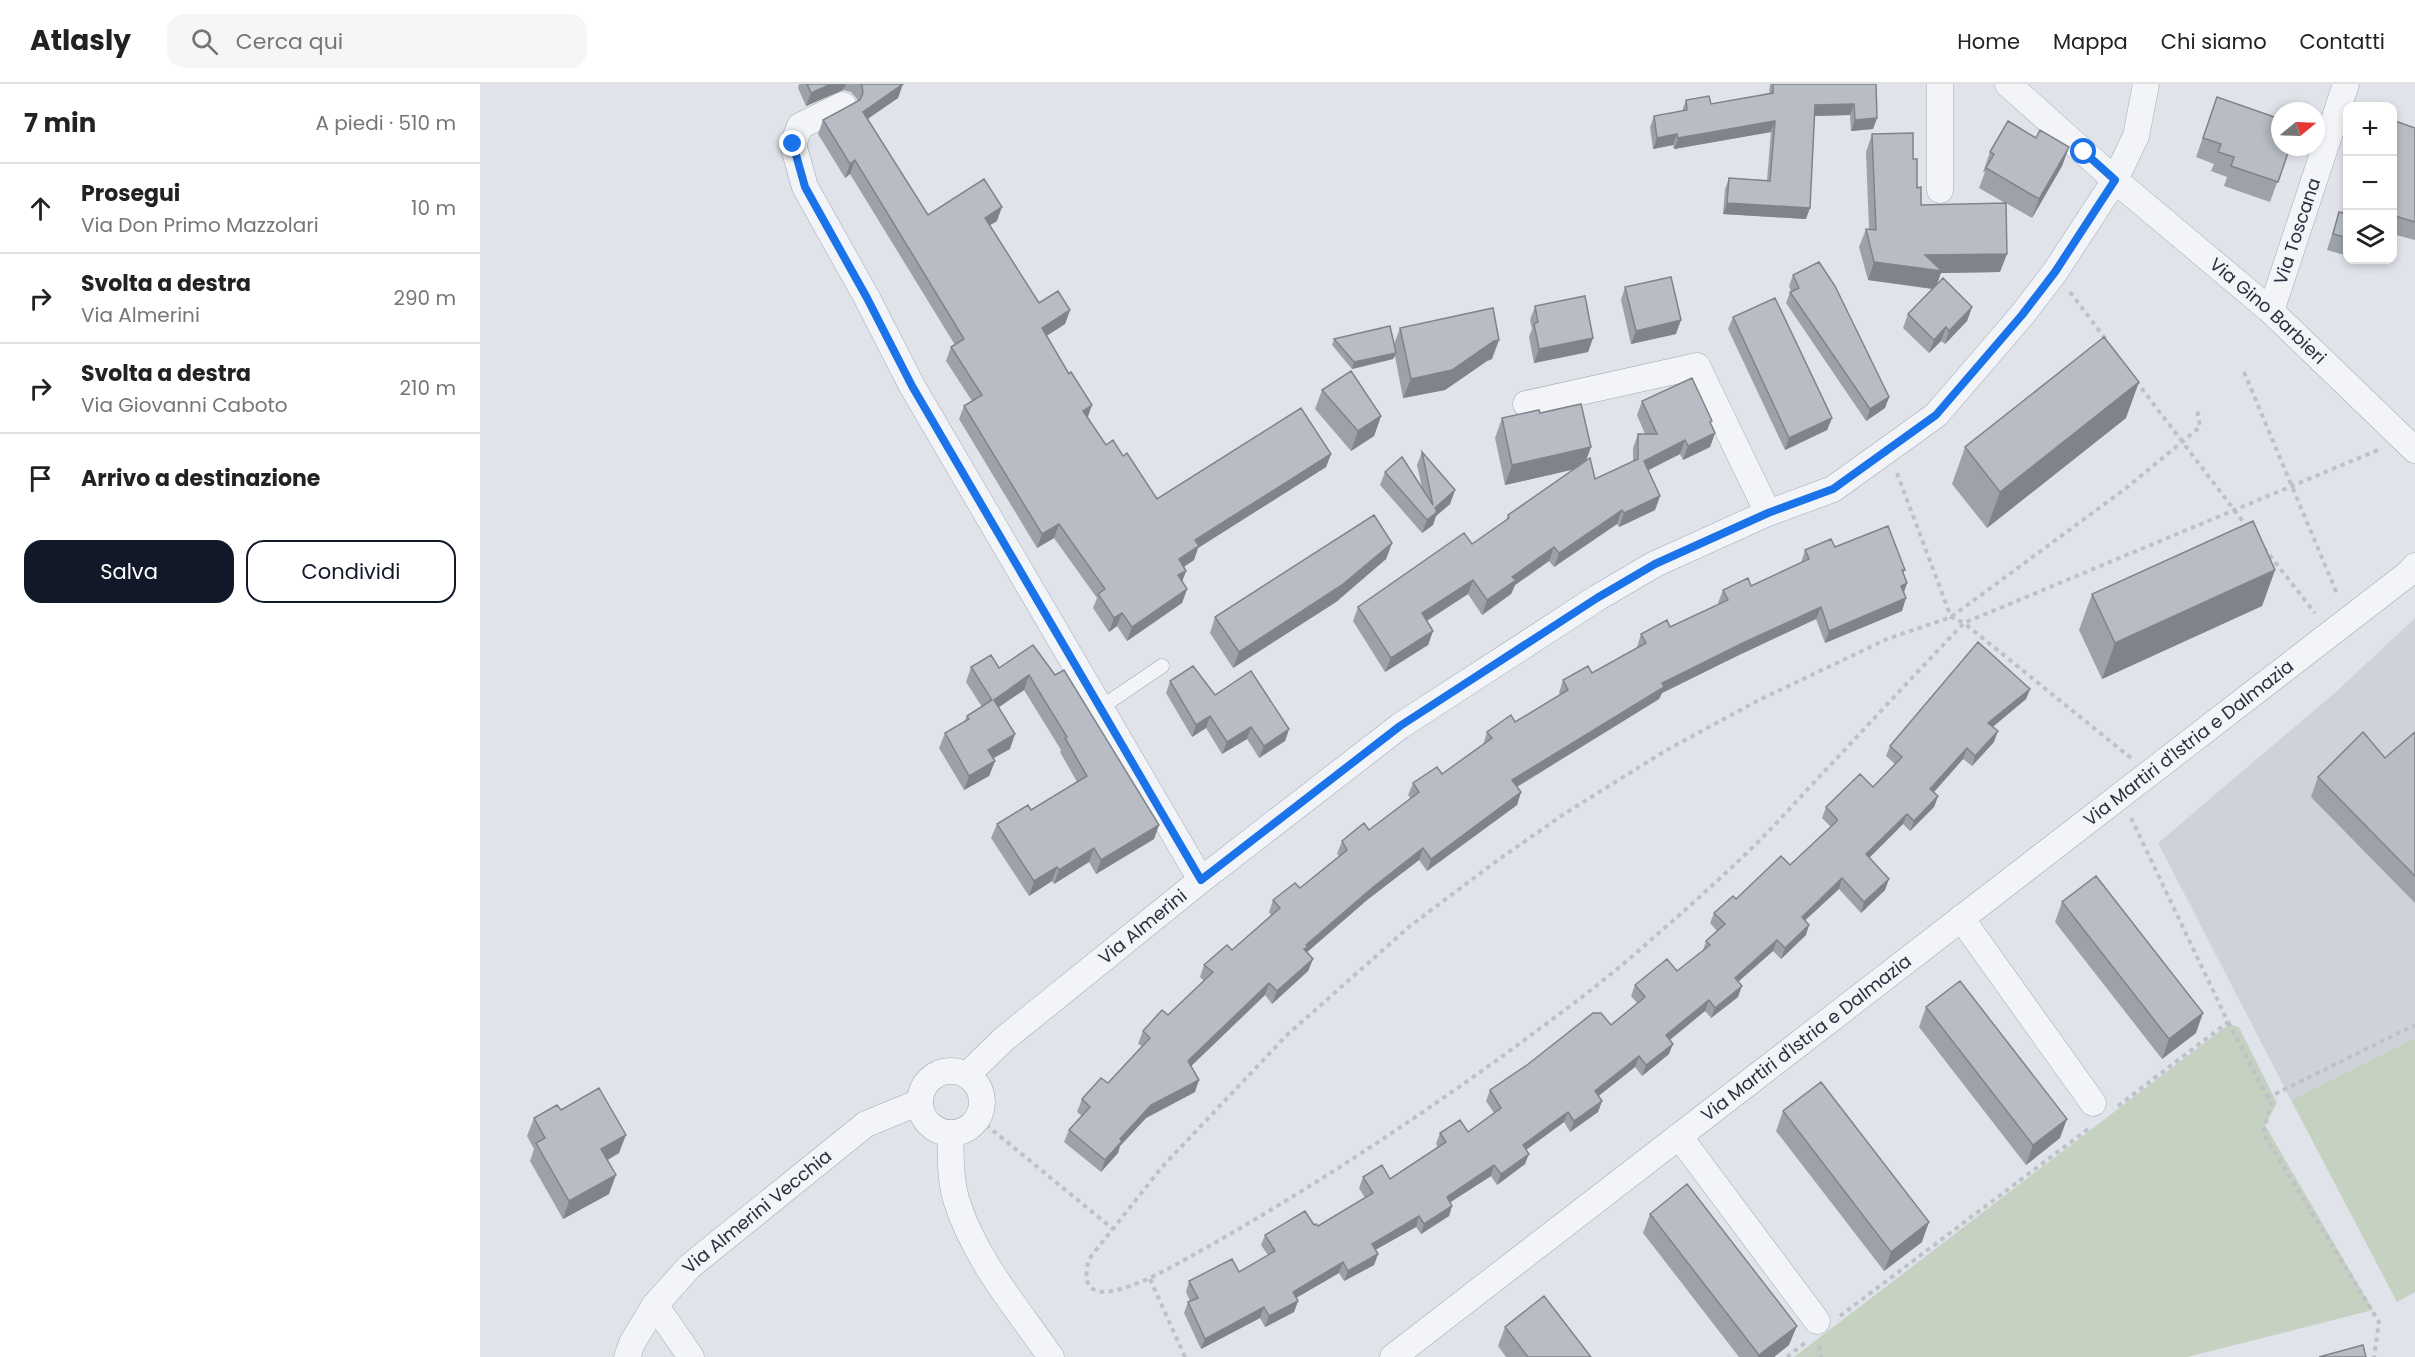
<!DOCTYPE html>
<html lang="it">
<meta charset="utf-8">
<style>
:root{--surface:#fff;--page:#f6f6f6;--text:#222;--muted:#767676;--line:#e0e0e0;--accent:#111827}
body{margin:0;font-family:Poppins,sans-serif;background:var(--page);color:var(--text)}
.controls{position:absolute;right:18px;top:18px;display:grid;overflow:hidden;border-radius:12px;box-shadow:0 3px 9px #0003}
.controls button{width:54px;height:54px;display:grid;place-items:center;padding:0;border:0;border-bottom:2px solid var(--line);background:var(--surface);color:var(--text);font:30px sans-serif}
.compass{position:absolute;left:1791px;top:18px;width:54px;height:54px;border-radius:50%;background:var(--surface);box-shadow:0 3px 9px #0003;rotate:71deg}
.stop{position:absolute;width:18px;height:18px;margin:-14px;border:4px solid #1a73e8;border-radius:50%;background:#fff}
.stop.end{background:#1a73e8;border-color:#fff;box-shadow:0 2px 6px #0008}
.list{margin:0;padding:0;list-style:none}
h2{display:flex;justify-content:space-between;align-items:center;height:78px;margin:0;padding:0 24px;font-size:26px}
h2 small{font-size:20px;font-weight:400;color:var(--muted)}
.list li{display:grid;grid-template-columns:39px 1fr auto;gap:18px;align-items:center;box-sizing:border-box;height:90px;padding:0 24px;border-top:2px solid var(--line)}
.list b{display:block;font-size:22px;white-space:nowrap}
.list p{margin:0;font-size:20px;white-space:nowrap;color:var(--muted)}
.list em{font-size:20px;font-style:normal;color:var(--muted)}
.actions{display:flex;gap:12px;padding:18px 24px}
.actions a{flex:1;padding:14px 0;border:2px solid var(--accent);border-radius:18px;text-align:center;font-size:21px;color:var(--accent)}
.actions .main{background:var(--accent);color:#fff}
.icon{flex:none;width:33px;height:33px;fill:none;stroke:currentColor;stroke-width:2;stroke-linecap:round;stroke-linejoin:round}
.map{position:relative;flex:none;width:1935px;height:1273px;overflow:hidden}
header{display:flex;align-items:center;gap:36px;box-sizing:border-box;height:84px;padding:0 30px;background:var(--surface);border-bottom:2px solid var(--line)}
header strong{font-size:28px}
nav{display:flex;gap:33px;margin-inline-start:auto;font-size:21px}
.search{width:420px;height:54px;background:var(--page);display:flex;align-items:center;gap:15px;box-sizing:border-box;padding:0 21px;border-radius:18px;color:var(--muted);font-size:22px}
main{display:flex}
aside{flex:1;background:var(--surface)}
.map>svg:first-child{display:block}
</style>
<header>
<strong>Atlasly</strong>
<div class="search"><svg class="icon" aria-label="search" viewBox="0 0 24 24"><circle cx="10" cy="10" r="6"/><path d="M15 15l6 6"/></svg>Cerca qui</div>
<nav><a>Home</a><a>Mappa</a><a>Chi siamo</a><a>Contatti</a></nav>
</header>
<main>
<aside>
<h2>7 min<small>A piedi · 510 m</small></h2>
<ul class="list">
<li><svg class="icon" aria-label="ahead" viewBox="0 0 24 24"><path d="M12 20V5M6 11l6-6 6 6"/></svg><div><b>Prosegui</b><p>Via Don Primo Mazzolari</p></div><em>10 m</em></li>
<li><svg class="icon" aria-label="right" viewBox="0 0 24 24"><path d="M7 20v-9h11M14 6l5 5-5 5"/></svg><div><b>Svolta a destra</b><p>Via Almerini</p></div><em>290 m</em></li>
<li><svg class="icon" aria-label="right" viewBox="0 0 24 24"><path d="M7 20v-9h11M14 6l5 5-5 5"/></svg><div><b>Svolta a destra</b><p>Via Giovanni Caboto</p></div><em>210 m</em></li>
<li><svg class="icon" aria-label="arrive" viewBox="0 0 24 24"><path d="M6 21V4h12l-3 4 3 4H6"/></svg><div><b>Arrivo a destinazione</b></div></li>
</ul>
<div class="actions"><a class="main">Salva</a><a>Condividi</a></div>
</aside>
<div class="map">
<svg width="1935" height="1273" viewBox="0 0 1935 1273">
<rect width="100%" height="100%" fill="#e0e3e9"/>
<path fill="#ced2da" d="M1935,534V954L1811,1016L1678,759L1858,606Z"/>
<path fill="#c5d2c1" d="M1749,940L1759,943L1797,1019L1785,1041L1893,1226L1707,1273H1314Z
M1935,954V1208L1917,1218L1811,1016Z"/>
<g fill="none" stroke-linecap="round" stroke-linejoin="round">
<g stroke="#a5aab3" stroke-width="15">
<path id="lane" d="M620,624L682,582"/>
</g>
<g stroke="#a5aab3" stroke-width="27">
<g id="street">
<path id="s1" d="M1528,0L1635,96L1791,227L1935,366"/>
<path d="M363,21L320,42L313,60L325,103L387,214L432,302L721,796"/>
<path d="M1460,106V0"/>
<path id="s2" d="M1791,227L1866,0"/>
<path d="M1046,320L1217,282L1288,429"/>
<path d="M1481,834L1613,1019"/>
<circle cx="471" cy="1018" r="31"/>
<path id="s3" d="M487,991L524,955L721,796L920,642L1117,514L1175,480L1288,429L1353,405L1456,331L1542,231L1575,188L1635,96L1656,52L1666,0"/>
<path d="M471,1050C470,1072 470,1094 476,1115C494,1174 536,1223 571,1273"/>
<path d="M1199,1052L1337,1237"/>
<path d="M175,1221L211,1273"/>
<path id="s4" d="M147,1273L152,1259L175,1221L210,1182L386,1040L440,1018"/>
<path id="s5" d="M913,1273L1929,489L1935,482"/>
</g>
</g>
<path stroke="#bec1c7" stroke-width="4" stroke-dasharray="4.5 4.5" stroke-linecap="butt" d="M1590,208L1627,257
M1764,288L1858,512
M1656,297L1768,444
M1417,389L1471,533L1484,539L1898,366
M1784,464L1835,529
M1651,674L1484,539C1436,589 1389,640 1342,690C1320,713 1298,738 1275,761C1242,793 1208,824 1173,854C1127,896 1074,934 1024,971C924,1043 822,1110 715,1170C694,1181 589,1246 609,1175L682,1083L807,951L930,842L1018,776L1084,730L1185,667L1277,617L1407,555L1471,533L1645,405L1720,343L1717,325
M1748,938L1791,1020L1783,1049L1899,1238L1894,1273
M1787,1014L1935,941
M1638,1022L1748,938L1651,734
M499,1035L633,1145
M670,1195L705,1273
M1360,1232L1608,1045
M1339,1262L1341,1273
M1307,1273L1326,1258"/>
<use href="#lane" stroke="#f2f4f7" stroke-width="14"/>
<use href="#street" stroke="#f2f4f7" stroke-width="26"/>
</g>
<path fill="#9da2a9" d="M319,0H422L418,14L388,35L448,131L517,137L510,141L559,219L590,226L585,240L566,252L589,290L612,321L608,333L626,361L643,372L677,415L851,370L846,383L718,464L714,476L704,483L706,487L702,498L707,505L702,519L647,557L637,542L629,548L613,524L617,514L574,454L557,464L479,335L484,322L492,317L466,277L471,263L475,261L370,90L365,94L338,50L343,36L377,18V15L371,8L363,6L326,22L318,4Z
M1290,0H1396L1397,34L1393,45L1371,47L1370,31L1335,32L1326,135L1243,130L1245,105L1249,94L1287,96L1291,48L1194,65L1193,61L1173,65L1170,43L1174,32L1202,27L1206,16L1231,20L1289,10Z
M1737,13L1800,63H1810L1790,118L1744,102L1747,93L1731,87L1734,80L1716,73Z
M1912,36L1935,44V156L1912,150Z
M1392,50L1433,75L1441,121L1525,119L1499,104L1505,88H1503L1510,68L1556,54L1589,63L1582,82L1552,134L1526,119L1520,188L1461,189L1457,200L1492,223L1487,237L1465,260L1461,257L1449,269L1423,244L1428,230L1452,205L1388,196L1379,163L1386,145H1389L1386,68Z
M1868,112V172L1847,166L1859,128L1862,129Z
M1878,176H1896L1894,180Z
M1313,191L1409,313L1405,324L1386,337L1306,219L1310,208L1311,207L1309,202Z
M1145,203L1196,250L1151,260L1141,216Z
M1055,222L1113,254L1108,268L1054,279L1049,253L1052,245L1050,236Z
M1253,233L1352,334L1347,346L1305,366L1248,245Z
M920,244L1012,275L1007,277L965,306L923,314L915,272L913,275L872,285L852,261L854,255L914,260Z
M842,306L901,332L894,352L871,367L835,325Z
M1162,317L1231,341L1235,349L1230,363L1203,376L1200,370L1168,386L1180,412L1175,426L1139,443L1137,440L1074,483L1069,477L1035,501L1031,510L1002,531L988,510L947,537L953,547L948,561L905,588L873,537L878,523L992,460L1026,437L1028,431L1095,385L1025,401L1015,354L1022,334L1060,329L1106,377L1115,395L1153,377V364L1158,350H1165L1157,331Z
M1646,334L1507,444L1472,400L1485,363Z
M942,368L975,406L970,420L956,432L953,441L942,449L900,401L905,388L942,404L937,381Z
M912,459L906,475L856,518L753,584L730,549L735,533Z
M1355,463L1425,486L1423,489L1427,499L1424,508L1422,527L1345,559L1336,535L1259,571L1182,609L1179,615L1037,703L1041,708L1037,721L947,787L939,776L887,816L827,868L833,875L828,887L792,920L785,911L711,982L715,1008L666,1034L640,1062L638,1069L621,1088L584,1058L589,1046L602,1032L597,1028L602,1015L628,999L662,962L658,960L663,947L688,931L724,897L720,893L724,881L752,866L791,831L789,828L793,816L820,804L859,772L857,770L862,757L889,746L931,715L928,711L933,699L962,690L1003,661L1007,648L1035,638L1080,611L1079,609L1083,596L1112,589L1157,564V563L1161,550L1190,543L1239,520L1238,519L1243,506L1271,502L1321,479L1325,466Z
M1795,486L1782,522L1622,595L1599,546L1612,510Z
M553,561L679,741L674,755L616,790L609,778L574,800L572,797L549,812L511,754L517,740L551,726L597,698L580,668L581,666L544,606L519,623L530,665L513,674L515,677L509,692L484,706L459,664L465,649L484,638L487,632L502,623L486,598L491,583L519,584Z
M690,597L735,611L809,645L805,657L779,674L767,655L742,670L726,644L712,653L686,609Z
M1550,605L1546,615L1513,643L1514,658L1492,682L1483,675L1454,708L1458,712L1454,723L1430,747L1423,740L1389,774L1405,806L1381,829L1359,805L1325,836L1326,851L1301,875L1293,867L1258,898V913L1231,934L1225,927L1190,956L1189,970L1162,992L1155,983L1118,1012L1122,1017L1118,1028L1090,1048L1084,1038L1046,1066L1045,1080L1017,1101L1011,1092L970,1118L972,1122L969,1132L941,1150L936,1143L895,1166L898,1170L894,1181L864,1197L859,1189L816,1214L818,1217L814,1228L785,1243L780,1234L721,1265L704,1229L708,1218L710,1217L706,1208L709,1197L759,1188L788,1171L781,1161L785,1151L834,1141L838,1142L885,1114L879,1104L883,1093L910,1095L958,1063L956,1060L960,1049L988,1048L1014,1029L1006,1017L1010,1006L1131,941L1157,919L1151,912L1155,901L1197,887L1223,866L1226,857L1237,847L1230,839L1234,829L1310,781L1351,743L1342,734L1346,723L1393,703L1415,680L1406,672L1410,662Z
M1935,648V819L1831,713L1838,693L1905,674Z
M1582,818L1716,949L1682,975L1575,838Z
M1446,923L1580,1054L1546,1081L1439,943Z
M81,1026L139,1069L127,1076L129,1110L83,1135L50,1077L54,1065L47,1052L54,1034Z
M1303,1027L1442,1158L1404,1187L1296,1047Z
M1170,1130L1309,1261L1294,1273H1259L1163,1149Z
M1025,1243L1111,1273H1026L1018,1262Z"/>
<path fill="#80848a" d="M351,0H366L363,6L326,22L331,9Z
M423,0L418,14L378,41L383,28Z
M1374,20L1370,31L1331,32L1335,21Z
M1397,34L1393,45L1371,47L1375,36Z
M1295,37L1291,48L1194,65L1198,54Z
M1197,50L1193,61L1173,65L1177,54Z
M1589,63L1582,82L1552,134L1559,115Z
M375,76L370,90L365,94L370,80Z
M1247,119L1330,124L1326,135L1243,130Z
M522,123L517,137L500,147L505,134Z
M1527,170L1520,188L1461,189L1455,205L1388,196L1394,178L1445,171Z
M1492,223L1487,237L1465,260L1469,247Z
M590,226L585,240L557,258L562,244Z
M1201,236L1196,250L1151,260L1156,247Z
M1466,243L1461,257L1449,269L1454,256Z
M1113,254L1108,268L1054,279L1059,265Z
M1019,256L1012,275L1007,277L965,306L923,314L931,295L1014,257Z
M916,269L913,275L872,285L874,278Z
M1659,298L1646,334L1507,444L1520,408Z
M1409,313L1405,324L1386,337L1390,325Z
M612,321L607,334L603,327Z
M901,332L894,352L871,367L878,347Z
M1352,334L1347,346L1305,366L1309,354Z
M1235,349L1230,363L1203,376L1208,362Z
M1205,356L1200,370L1159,391L1164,377Z
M1111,363L1104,383L1025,401L1032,381Z
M851,370L846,383L718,464L714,476L694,489L699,475L715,456Z
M975,406L970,420L956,432L953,441L942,449L947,436L955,424Z
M1180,412L1175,426L1139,443L1144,429Z
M1142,426L1137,440L1074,483L1079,469Z
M579,440L574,454L557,464L562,450Z
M912,459L906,475L856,518L753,584L759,568Z
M1074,463L1069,477L1035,501L1031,510L1002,531L1007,516L1032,493Z
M1795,486L1782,522L1622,595L1635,559Z
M706,487L701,500L698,491Z
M993,496L988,510L937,543L942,529Z
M1427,499L1423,511L1421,502Z
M707,505L702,519L647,557L652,543Z
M1426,514L1422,527L1345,559L1349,547Z
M1341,523L1336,535L1259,571L1182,609L1179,615L1028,708L1032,696L1182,599L1263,559Z
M642,529L637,542L629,548L634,534Z
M953,547L948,561L905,588L911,574Z
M549,591L544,606L509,630L514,616Z
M1550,605L1546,615L1505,649L1508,639Z
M730,632L726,644L712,653L716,641Z
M771,643L767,655L742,670L747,658Z
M809,645L805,657L779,674L784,662Z
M1518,647L1514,658L1492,682L1495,672Z
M535,650L530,665L503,680L508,666Z
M1487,664L1483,675L1447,716L1450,705Z
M515,677L509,692L484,706L489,692Z
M1041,708L1037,721L947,787L951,775Z
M1458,712L1454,723L1430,747L1434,737Z
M1427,730L1423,740L1382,781L1386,770Z
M679,741L674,755L616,790L621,776Z
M614,764L609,778L574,800L579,786Z
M943,764L939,776L887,816L825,870L820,878L826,861L892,804Z
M577,783L572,797L549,812L554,797Z
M1362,794L1359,805L1318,843L1322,833Z
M1409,795L1405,806L1381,829L1384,818Z
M1329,841L1326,851L1301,875L1305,864Z
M1297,856L1293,867L1251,904L1255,894Z
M833,875L828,887L792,920L797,907Z
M789,899L785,911L704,989L708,977Z
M1262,902L1258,913L1231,934L1235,924Z
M1229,916L1225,927L1182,962L1186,951Z
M1723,929L1716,949L1682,975L1689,955Z
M1193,960L1189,970L1162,992L1166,981Z
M1159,972L1155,983L1111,1018L1115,1007Z
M719,996L715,1008L666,1034L640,1062L638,1069L621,1088L625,1076L640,1055L671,1021Z
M1122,1017L1118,1028L1090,1048L1094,1037Z
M1088,1028L1084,1038L1039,1071L1043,1061Z
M1587,1035L1580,1054L1546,1081L1553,1061Z
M146,1051L139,1069L114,1084L121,1065Z
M1049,1070L1045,1080L1017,1101L1021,1090Z
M1014,1081L1011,1092L963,1123L967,1113Z
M136,1091L129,1110L83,1135L89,1117Z
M972,1122L969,1132L941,1150L944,1140Z
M939,1132L936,1143L888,1170L892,1160Z
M1449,1138L1442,1158L1404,1187L1411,1168Z
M898,1170L894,1181L864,1197L868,1187Z
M863,1178L859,1189L809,1218L813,1208Z
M818,1217L814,1228L785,1243L789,1232Z
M784,1223L780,1234L721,1265L725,1255Z
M1317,1242L1309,1261L1294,1273H1278L1279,1271Z"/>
<path fill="#b7bcc5" stroke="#80848a" stroke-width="1.5" d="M327,0H351L331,9Z
M380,0H423L383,28L448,131L504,95L522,123L505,134L559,219L578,207L590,226L562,244L589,290L591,288L612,321L603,327L626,361L633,356L643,372L647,369L677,415L821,324L851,370L715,456L719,462L699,475L706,487L698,491L707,505L652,543L642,529L634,534L618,510L625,505L579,440L562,450L484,322L502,311L471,263L484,255L375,76L370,80L343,36L380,16L383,9L382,1Z
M1293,0H1396L1397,34L1375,36L1374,20L1335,21L1330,124L1247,119L1249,94L1290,97L1295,37L1198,54L1197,50L1177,54L1174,32L1207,26L1206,16L1229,12L1231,20L1293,9Z
M1737,13L1800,35V63H1810L1798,98L1751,82L1754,73L1738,68L1741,60L1723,54Z
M1912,36L1935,44V138L1915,132L1914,135H1912Z
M1528,37L1556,54L1560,46L1589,63L1559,115L1506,84L1514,70L1510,68Z
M1433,49V75H1437V104L1441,103V121L1526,119L1527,170L1445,171L1462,187L1394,178L1386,145L1396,146L1392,50Z
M1868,115V154L1853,150L1859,128L1863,129Z
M1339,178L1355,202L1409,313L1390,325L1310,208L1319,204L1313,191Z
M1191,193L1201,236L1156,247L1145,203Z
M1463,194L1492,223L1469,247L1466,243L1454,256L1428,230Z
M1105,212L1113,254L1059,265L1054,240L1058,238L1055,222Z
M1295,214L1352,334L1309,354L1253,233Z
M1013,224L1019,256L1014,257L972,286L931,295L920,244Z
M910,242L916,269L874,278L854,255Z
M1624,253L1659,298L1520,408L1485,363Z
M871,287L901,332L878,347L842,306Z
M1212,294L1232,337L1230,338L1235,349L1208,362L1205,356L1164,377L1180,412L1144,429L1142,426L1079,469L1074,463L1032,493L1036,496L1007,516L993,496L942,529L953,547L911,574L878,523L984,449L992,460L1029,434L1028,431L1110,374L1115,395L1158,375V350H1177L1162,317Z
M1101,320L1111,363L1032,381L1022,334L1059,326L1060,329Z
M942,368L975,406L955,424L957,428L947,436L905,388L922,373L953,421Z
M894,431L912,459L862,501L759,568L735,533Z
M1773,437L1795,486L1635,559L1612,510Z
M1408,442L1425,486H1422L1427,499L1421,502L1426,514L1349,547L1341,523L1263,559L1182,599L1184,603L1032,696L1041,708L951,775L943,764L892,804L826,861L828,863L824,865L833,875L797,907L789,899L708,977L719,996L671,1021L640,1055L642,1057L625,1076L589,1046L610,1023L602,1015L621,994L628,999L670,954L663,947L682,926L688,931L733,888L724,881L747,861L752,866L800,824L793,816L815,799L820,804L867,766L862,757L884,739L889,746L939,708L933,699L957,683L962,690L1012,654L1007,648L1031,631L1035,638L1088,606L1083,596L1108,582L1112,589L1166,559L1161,550L1187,536L1190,543L1248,516L1243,506L1268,494L1271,502L1329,475L1325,466L1351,455L1355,463Z
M1498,558L1550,605L1508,639L1518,647L1495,672L1487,664L1450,705L1458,712L1434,737L1427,730L1386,770L1409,795L1384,818L1362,794L1322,833L1329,841L1305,864L1297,856L1255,894L1262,902L1235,924L1229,916L1186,951L1193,960L1166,981L1159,972L1115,1007L1122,1017L1094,1037L1088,1028L1043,1061L1049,1070L1021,1090L1014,1081L967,1113L972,1122L944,1140L939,1132L892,1160L898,1170L868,1187L863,1178L813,1208L818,1217L816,1218L789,1232L784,1223L725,1255L708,1218L718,1214L709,1197L752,1175L759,1188L795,1167L785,1151L825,1127L834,1141L836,1140L838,1142L893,1109L883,1093L902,1081L910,1095L966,1058L960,1049L980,1036L988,1048L1021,1024L1010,1006L1047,981L1113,929H1121L1131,941L1165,913L1155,901L1187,875L1197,887L1230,861L1226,857L1245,840L1234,829L1253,812L1256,815L1301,772L1310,781L1357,737V735L1346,723L1380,690L1393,703L1422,673L1410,662Z
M553,561L575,591L584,586L679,741L621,776L614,764L579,786L577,783L554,797L517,740L548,721L551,726L607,692L585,654L587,653L549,591L514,616L535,650L508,666L515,677L489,692L465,649L489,635L487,632L512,616L491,583L511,571L519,584Z
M713,582L735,611L771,587L809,645L784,662L771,643L747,658L730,632L716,641L690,597Z
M1883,648L1905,674L1935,648V792L1838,693Z
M1616,792L1723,929L1689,955L1582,818Z
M1480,897L1587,1035L1553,1061L1446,923Z
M1341,998L1449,1138L1411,1168L1303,1027Z
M119,1004L146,1051L121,1065L136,1091L89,1117L56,1059L65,1054L54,1034L77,1021L81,1026Z
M1207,1100L1317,1242L1279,1271L1170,1130Z
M1064,1212L1111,1273H1048L1025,1243Z
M1883,1261L1886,1273H1839Z"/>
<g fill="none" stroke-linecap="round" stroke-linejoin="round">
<path stroke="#1a73e8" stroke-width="8" d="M313,60L325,103L387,214L432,302L721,796L920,642L1117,514L1175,480L1288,429L1353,405L1456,331L1542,231L1575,188L1635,96L1604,68"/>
</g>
<g text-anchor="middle" stroke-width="4.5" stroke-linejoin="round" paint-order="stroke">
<g font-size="18" fill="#293140" stroke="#eff2f6">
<text dy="6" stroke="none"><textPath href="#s2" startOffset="84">Via Toscana</textPath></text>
<text dy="6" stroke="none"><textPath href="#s1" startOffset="345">Via Gino Barbieri</textPath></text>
<text dy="6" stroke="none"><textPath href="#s5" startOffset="1005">Via Martiri d'Istria e Dalmazia</textPath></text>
<text dy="6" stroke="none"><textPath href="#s3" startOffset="230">Via Almerini</textPath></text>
<text dy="6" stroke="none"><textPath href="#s5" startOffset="522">Via Martiri d'Istria e Dalmazia</textPath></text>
<text dy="6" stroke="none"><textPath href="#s4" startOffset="198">Via Almerini Vecchia</textPath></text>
</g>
</g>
</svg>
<div class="controls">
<button>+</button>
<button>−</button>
<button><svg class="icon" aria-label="layers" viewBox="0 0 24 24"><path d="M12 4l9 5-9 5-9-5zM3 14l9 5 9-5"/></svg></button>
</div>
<svg class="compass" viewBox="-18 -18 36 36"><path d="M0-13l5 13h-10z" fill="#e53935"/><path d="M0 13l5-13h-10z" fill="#767676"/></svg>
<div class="stop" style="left:1604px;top:68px"></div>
<div class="stop end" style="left:313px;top:60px"></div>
</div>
</main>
